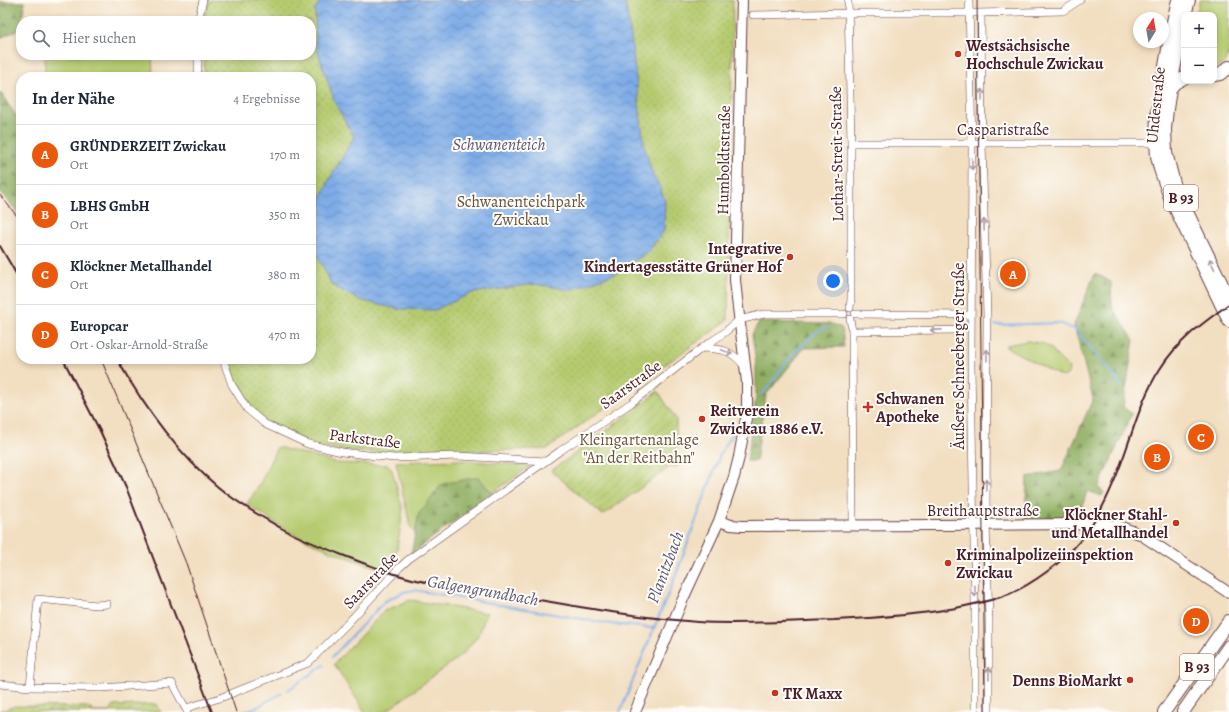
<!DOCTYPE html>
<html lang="de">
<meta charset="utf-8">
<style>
:root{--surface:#fff;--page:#f2f2f3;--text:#1f2937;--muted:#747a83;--line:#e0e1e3;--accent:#ea580c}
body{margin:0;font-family:Alegreya,serif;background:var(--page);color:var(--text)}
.controls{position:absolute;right:12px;top:12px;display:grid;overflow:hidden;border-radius:8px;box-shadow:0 2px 6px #0003}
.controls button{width:36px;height:36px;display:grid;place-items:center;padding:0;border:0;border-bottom:1px solid var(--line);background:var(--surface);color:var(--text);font:20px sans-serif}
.compass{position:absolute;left:1133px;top:12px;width:36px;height:36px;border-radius:50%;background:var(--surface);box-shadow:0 2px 6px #0003;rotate:11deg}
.you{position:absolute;left:833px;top:281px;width:14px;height:14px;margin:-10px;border:3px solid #fff;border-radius:50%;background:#1a73e8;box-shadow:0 0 0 6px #1a73e833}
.badge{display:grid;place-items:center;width:26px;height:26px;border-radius:50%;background:var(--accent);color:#fff;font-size:13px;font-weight:700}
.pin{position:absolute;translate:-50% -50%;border:2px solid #fff;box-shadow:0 1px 4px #0006}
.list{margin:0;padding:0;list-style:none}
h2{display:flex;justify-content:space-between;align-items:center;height:52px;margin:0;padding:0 16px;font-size:17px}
h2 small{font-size:13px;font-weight:400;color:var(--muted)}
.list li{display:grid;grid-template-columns:26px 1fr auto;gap:12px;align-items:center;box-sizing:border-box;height:60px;padding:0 16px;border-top:1px solid var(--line)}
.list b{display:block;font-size:15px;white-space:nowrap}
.list p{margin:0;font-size:13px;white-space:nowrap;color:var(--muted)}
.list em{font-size:13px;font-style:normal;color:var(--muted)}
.icon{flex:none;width:22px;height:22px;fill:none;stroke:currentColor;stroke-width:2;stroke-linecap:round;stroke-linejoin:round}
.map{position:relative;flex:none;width:1229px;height:712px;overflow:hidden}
.search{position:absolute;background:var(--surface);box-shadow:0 2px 6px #0003;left:16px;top:16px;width:300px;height:44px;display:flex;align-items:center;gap:10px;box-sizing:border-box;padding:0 14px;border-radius:16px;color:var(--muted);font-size:15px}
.panel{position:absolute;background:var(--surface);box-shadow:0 2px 6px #0003;left:16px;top:72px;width:300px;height:292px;border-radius:16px}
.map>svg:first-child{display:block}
</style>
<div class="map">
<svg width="1229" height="712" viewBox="0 0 1229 712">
<defs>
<pattern id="forest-firs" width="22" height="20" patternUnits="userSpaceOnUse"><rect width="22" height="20" fill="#90af62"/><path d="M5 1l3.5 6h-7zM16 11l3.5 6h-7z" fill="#788e51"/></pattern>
<pattern id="park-dots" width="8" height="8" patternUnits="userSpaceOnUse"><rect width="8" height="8" fill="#b6cb70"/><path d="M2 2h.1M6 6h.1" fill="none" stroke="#9eae61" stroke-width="1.8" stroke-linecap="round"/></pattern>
<pattern id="garden-furrows" width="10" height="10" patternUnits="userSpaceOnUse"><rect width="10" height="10" fill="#b6cb70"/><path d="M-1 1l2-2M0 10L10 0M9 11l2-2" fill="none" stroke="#9eae61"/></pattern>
<pattern id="water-waves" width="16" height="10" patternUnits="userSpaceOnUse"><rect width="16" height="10" fill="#7eace7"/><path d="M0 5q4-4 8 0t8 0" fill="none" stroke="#698bbb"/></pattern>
</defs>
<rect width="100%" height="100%" fill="#fdfcf7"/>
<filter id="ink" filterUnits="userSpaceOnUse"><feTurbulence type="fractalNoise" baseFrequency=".025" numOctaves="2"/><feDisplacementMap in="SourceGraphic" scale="8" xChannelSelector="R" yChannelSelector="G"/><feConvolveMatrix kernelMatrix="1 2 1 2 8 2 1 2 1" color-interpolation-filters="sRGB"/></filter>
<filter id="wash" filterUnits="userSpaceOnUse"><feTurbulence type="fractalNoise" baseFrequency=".012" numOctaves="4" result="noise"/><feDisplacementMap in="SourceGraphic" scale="16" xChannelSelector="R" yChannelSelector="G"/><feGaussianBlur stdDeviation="0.9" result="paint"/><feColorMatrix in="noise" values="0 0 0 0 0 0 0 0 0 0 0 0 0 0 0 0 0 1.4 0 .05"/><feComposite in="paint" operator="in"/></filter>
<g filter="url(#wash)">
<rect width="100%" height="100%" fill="#f2dec0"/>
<path fill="#b6cb70" stroke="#80754e" d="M1200,0H1229V55L1224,64L1215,68H1214V15H1196Z
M45,55H152L153,77H45Z
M1028,341L1044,344L1052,349L1055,354L1069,368L1068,374L1064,377L1060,376L1006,347V345Z
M277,447L301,453L336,463L388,465L392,470L403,510L397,549L384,571L328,550L287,531L247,504L261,482Z
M460,460L531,466L492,493L478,477L419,513L415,533L410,526L396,462Z
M410,600L487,613L479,634L463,654L385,712H365L334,664L384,611Z"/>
<path fill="url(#forest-firs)" stroke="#6d6746" d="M0,2H25L20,29L0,38Z
M0,92L21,123V216L0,191Z
M1095,273L1111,282L1112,307L1134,340L1123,407L1132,414L1098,488L1104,492L1102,496L1087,491L1077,524H1025L1027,477L1061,471L1093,399L1074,325Z
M759,322L832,324L842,328L844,347L804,348L766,395L756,461H747L756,397V364L752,334Z
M478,477L492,493L411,554L419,513L422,510L442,484Z"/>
<path fill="url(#park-dots)" stroke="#80754e" d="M210,0H733L728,320L547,449L389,453L345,451L312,444L274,427L258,415L246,403L236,386L230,359H311V77H204V55H311V21H204V15Z"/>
<path fill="url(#garden-furrows)" stroke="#80754e" d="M658,391L676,419L678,466L670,467L603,515L551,471L633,411Z
M157,704L161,712H0V710H3L15,706L88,707L94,712H110L113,706Z"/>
<path fill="url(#water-waves)" stroke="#646689" d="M321,0H625L631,37L644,144L653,176L660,187L665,201L664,231L648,252L615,274L570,290L535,284L472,293L435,310L397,309L359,300L332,285L316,253L311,221L329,180L354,137L335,103L316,46L315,9Z"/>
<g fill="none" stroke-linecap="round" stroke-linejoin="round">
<path stroke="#7eace7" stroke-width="2" d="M995,325L1059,323L1076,330L1122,386
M762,395L794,353L814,334L826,327
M332,657L385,601L404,592L414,590L611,624L652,628L655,627
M288,690L324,665
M245,711L257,707L282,693
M620,712L677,572L721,452L734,432"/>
</g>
</g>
<g filter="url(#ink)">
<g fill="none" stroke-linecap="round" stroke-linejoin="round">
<g stroke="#633c41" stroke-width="8">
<path id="street" d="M848,0L851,143V299L850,308
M969,0L972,148L971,366L975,604V712
M981,13L982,143L987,316L986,524L989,620V712
M753,15L849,13H977L1063,11L1080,0
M198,21L203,0
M198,55V77
M851,143H1156
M855,314L967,315
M850,319L852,331L853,525
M852,331L960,330L963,315
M703,348C722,349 732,350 744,366
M223,359L232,385L247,409L265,424L308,444L342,452L394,458L459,456L546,461
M0,684L30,687L101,688L172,683L187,711
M30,687L38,599L97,605L107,604
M186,708L220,698L308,663L345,626L399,568L409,559L560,451L631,403L702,348L724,333L739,320L764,314H844"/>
</g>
<g stroke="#633c41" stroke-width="12">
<path id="secondary" d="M719,521L731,525L742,526L1098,524L1118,526L1140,534L1229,593
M635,712L683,599L719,521L734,477L739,457L747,413V382L737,299L735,280L742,0"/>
</g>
<g stroke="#633c41" stroke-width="14">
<path id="primary" d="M1178,0L1172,26L1157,112L1156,143L1157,156L1160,169L1169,195L1229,321
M1185,15L1189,0
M1184,21L1170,89L1167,109L1165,129L1166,153L1175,187L1229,299
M1214,75L1220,74L1229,67
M1170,89L1175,83L1184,78
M1164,712L1229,621
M1183,712L1229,646"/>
</g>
<use href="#street" stroke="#fff" stroke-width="7"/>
<use href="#secondary" stroke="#fff" stroke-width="10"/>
<use href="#primary" stroke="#fff" stroke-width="12"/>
<path stroke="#4a1f2b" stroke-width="1" d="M977,0L985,712
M0,195L21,221
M101,359L186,563L236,712"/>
<path stroke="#4a1f2b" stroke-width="2" d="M0,246L21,282
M63,359L101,433L126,487L212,712
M117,359C144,407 176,452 218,487C237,503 260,516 281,528C303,540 327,549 350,558C373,567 397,576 421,581C452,588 484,591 516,596C576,606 637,618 698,622C743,625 789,621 834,620C875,618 916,615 956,608C974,604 992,601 1009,594C1021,589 1034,581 1045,573C1092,540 1110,497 1128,444C1137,418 1145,392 1160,369C1177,341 1203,323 1229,304"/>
</g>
<defs><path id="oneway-shaft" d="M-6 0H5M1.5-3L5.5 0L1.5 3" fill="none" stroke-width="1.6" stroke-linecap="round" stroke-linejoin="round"/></defs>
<g stroke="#ae9aa0">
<use href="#oneway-shaft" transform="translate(982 95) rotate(-90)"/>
<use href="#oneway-shaft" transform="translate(972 164) rotate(90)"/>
<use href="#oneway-shaft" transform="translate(984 225) rotate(-92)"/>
<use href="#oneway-shaft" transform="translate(1212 264) rotate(-115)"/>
<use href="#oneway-shaft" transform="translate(936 330) rotate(179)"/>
<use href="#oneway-shaft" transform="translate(727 352) rotate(22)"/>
<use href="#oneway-shaft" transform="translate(987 355) rotate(-90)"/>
<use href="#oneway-shaft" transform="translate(986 485) rotate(-90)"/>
<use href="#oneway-shaft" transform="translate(975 591) rotate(89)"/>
<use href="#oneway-shaft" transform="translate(989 673) rotate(-90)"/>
</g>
</g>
<g fill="#c8321e" stroke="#fdfcf7" stroke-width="1.5">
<circle cx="958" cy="54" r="4"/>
<circle cx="790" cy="257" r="4"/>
<path d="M866 401h4v4h4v4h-4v4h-4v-4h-4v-4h4z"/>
<circle cx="702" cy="419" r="4"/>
<circle cx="1176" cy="523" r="4"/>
<circle cx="948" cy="563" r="4"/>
<circle cx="1130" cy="680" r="4"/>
<circle cx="775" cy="693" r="4"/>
</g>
<g text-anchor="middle" stroke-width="4" stroke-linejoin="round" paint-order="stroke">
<g fill="#fdfcf7" stroke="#806168" stroke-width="1">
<rect x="1164" y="185" width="34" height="26" rx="3"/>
<rect x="1180" y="654" width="34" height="26" rx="3"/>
</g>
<g font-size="15" font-weight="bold" fill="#4a1f2b">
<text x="1181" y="203">B 93</text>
<text x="1197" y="672">B 93</text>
</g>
<g font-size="16" font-weight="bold" fill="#4a1f2b" stroke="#fdfcf7" text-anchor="start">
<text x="966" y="51">Westsächsische<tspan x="966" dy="18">Hochschule Zwickau</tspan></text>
<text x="782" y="254" text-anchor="end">Integrative<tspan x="782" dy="18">Kindertagesstätte Grüner Hof</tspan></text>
<text x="876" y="404">Schwanen<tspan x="876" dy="18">Apotheke</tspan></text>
<text x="710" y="416">Reitverein<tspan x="710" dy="18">Zwickau 1886 e.V.</tspan></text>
<text x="1168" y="520" text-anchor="end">Klöckner Stahl-<tspan x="1168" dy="18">und Metallhandel</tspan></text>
<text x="956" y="560">Kriminalpolizeiinspektion<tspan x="956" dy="18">Zwickau</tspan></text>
<text x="1122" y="686" text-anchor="end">Denns BioMarkt</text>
<text x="783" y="699">TK Maxx</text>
</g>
<g font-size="16" fill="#4a1f2b" stroke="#fdfcf7">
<text transform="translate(1155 105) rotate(-84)" y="6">Uhdestraße</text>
<text x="1003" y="135">Casparistraße</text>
<text transform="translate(836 154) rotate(-91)" y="6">Lothar-Streit-Straße</text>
<text transform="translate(723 160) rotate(-89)" y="6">Humboldtstraße</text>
<text transform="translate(958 356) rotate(-90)" y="6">Äußere Schneeberger Straße</text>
<text transform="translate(630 384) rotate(-36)" y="6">Saarstraße</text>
<text transform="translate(365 438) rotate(7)" y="6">Parkstraße</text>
<text x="983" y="516">Breithauptstraße</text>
<text transform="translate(370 580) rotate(-46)" y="6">Saarstraße</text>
</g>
<g font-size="16" fill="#6a5340" stroke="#fdfcf7">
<text x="521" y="207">Schwanenteichpark<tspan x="521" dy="18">Zwickau</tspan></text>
<text x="639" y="445">Kleingartenanlage<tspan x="639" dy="18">"An der Reitbahn"</tspan></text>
</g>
<g font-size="17" font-style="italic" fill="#5f5776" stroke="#fdfcf7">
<text x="499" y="150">Schwanenteich</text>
<text transform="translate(665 567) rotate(-69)" y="6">Planitzbach</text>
<text transform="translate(483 590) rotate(10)" y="6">Galgengrundbach</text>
</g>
</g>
</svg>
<div class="controls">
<button>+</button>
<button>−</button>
</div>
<svg class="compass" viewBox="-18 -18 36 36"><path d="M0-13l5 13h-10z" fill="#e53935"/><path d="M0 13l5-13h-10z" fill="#747a83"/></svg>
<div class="you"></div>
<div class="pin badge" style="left:1013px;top:274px">A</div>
<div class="pin badge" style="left:1157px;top:457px">B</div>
<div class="pin badge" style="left:1201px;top:437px">C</div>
<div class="pin badge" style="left:1196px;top:621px">D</div>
<div class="search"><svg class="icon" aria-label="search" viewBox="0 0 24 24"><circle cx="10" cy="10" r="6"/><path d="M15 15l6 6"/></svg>Hier suchen</div>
<section class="panel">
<h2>In der Nähe<small>4 Ergebnisse</small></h2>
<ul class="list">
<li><span class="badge">A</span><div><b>GRÜNDERZEIT Zwickau</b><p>Ort</p></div><em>170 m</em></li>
<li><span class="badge">B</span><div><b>LBHS GmbH</b><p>Ort</p></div><em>350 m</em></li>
<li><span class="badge">C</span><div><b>Klöckner Metallhandel</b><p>Ort</p></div><em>380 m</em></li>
<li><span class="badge">D</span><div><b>Europcar</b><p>Ort · Oskar-Arnold-Straße</p></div><em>470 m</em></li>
</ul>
</section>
</div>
